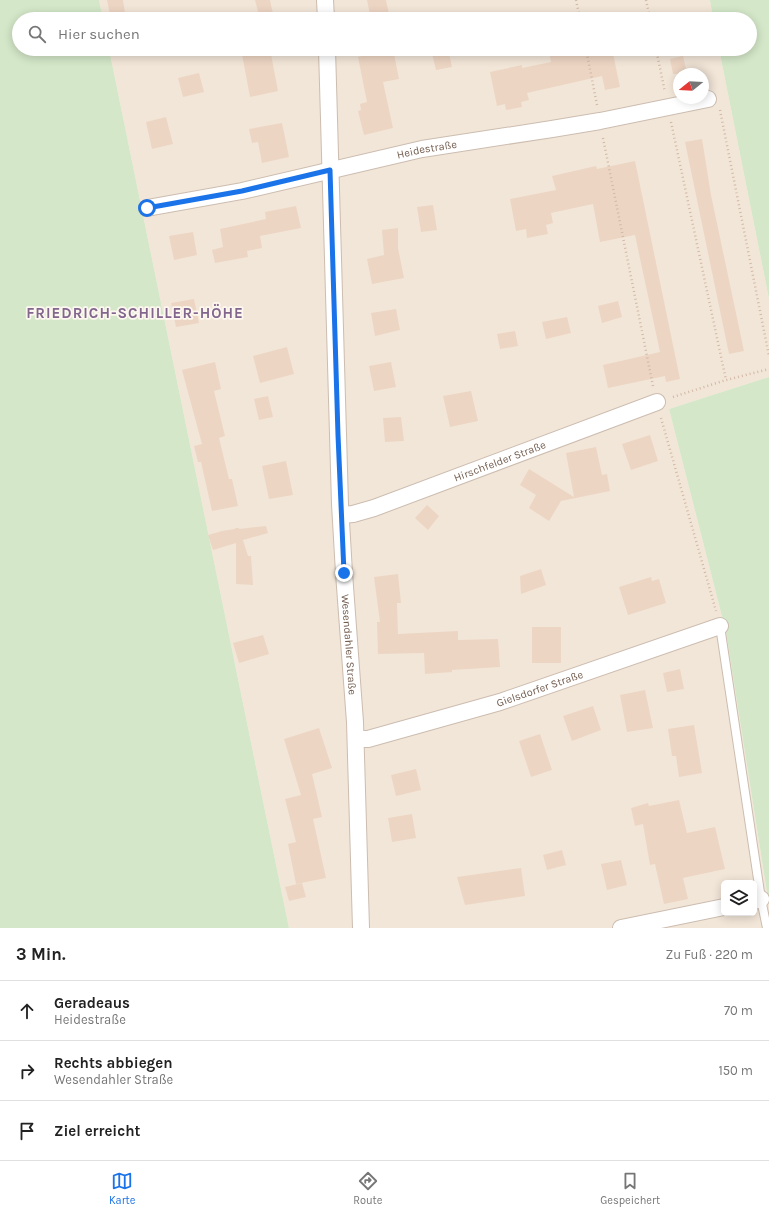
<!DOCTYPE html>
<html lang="de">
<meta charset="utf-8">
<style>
:root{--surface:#fff;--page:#f6f6f6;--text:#222;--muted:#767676;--line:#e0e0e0;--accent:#1a73e8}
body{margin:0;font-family:Karla,sans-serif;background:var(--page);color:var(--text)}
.controls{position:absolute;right:12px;bottom:12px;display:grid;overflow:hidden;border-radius:6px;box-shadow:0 2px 10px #0003}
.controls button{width:36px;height:36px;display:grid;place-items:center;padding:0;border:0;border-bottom:1px solid var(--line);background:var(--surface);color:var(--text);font:20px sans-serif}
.compass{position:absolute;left:673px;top:68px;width:36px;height:36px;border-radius:50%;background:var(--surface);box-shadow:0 2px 10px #0003;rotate:252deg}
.stop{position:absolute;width:12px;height:12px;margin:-9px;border:3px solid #1a73e8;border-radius:50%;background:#fff}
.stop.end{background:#1a73e8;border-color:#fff;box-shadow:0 1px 4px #0008}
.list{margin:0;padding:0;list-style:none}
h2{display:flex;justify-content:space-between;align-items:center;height:52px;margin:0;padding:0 16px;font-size:17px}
h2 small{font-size:13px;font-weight:400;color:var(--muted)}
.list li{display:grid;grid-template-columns:26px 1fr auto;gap:12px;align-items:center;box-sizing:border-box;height:60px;padding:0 16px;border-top:1px solid var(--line)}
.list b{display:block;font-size:15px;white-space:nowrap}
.list p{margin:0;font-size:13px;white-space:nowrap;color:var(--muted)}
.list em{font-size:13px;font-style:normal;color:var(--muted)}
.icon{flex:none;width:22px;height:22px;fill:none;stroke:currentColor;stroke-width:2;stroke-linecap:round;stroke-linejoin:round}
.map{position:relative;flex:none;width:769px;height:928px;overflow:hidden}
.search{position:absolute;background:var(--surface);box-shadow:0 2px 10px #0003;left:12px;right:12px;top:12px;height:44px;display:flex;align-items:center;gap:10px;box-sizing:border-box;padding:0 14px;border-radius:22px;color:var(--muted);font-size:15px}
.sheet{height:232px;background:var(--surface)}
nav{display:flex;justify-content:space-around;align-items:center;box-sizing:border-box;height:56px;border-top:1px solid var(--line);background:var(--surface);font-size:11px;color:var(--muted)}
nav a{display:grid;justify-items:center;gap:2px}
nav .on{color:var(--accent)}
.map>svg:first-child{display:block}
</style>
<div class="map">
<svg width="769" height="928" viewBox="0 0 769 928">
<rect width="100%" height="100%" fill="#fbf4e9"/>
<path fill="#f2e6d8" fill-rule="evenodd" d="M99,0H710L713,19H103Z
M109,49H719L769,299V377L669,409L726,632L769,905V928H289ZM679,74H703V98H679ZM724,883H754V913H724Z"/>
<path fill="#d4e7c8" d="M0,0H99L103,19H19V49H109L289,928H0Z
M710,0H769V299L719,49H750V19H713Z
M769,377V905L726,632L669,409Z"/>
<path fill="#edd5c3" d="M107,0H123L126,19H111Z
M255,0H270L274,19H260Z
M367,0H386L390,19H371Z
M241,49H270L278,91L250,97Z
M368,49H393L399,79L383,82L393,128L364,135L358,111L361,110L360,104L367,102L358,57L369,54Z
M431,49H448L452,67L436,70Z
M549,49H612L620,87L605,90L602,76L527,93L529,100L521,102L522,107L506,110L505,104L497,106L490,72L522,65V68L551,62Z
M683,56L687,74H673L670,59Z
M199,73L204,92L183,97L178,78Z
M166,117L173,144L152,149L146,122Z
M282,123L289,157L262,163L258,142L252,143L249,129Z
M702,139L711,195L744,351L729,354L685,142Z
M635,161L680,379L666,382L665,376L608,388L603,365L660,352L635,235L600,242L593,204L551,213L553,223L546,225L548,234L527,238L526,229L516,231L510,199L556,190L552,176L596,166L597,169Z
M433,205L437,230L421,232L417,207Z
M296,206L301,228L260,236L262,248L247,251L248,257L215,263L212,250L223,247L220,229L266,219L265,212Z
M398,228V248L404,278L372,284L367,259L384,255L382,230Z
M193,232L197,255L174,260L169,236Z
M194,299L199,323L176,327L171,303Z
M618,301L622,317L602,323L598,306Z
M396,309L400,330L375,336L371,313Z
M567,317L571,333L546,339L542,322Z
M515,331L518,346L500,349L497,334Z
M287,347L294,374L260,383L253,356Z
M215,362L221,389L214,391L225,436L219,438L229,479H232L238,506L212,511L201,462H198L194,446L202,444L182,370Z
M391,362L396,387L374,391L369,366Z
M471,391L478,421L450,427L443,396Z
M268,396L273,417L259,420L254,399Z
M401,417L404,441L385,442L383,418Z
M650,435L658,461L631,470L622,444Z
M596,447L602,475L607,474L610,491L561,501L549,521L529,508L536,495L520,485L529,469L574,497L566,453Z
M286,461L293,495L269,499L262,466Z
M427,505L439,516L428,530L415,518Z
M266,526L268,533L243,540L248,556H251L253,585L236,584V543L213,550L208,535L222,531L235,529V528H239V529Z
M541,569L546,585L521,594L520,576Z
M398,574L401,603H397L398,634L458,631V640L498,639L500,667L452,670V672L425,674L424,653L378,654L377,622H380L374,577Z
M651,577L652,581L659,579L666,603L628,615L619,587Z
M532,627H561V663H532Z
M263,635L269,654L239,663L233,643Z
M680,669L684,689L667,692L663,673Z
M645,690L653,728L627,732L620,695Z
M593,706L601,730L572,741L563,716Z
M694,725L702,773L679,777L676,756H672L668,729Z
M319,728L332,768L312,774L322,817L313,819L326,878L296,884L288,844L296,842L285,799L301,795L284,739Z
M540,734L552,770L531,777L519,741Z
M416,769L421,790L396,796L391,775Z
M679,800L687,833L715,827L725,869L683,878L688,899L664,904L655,864L650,865L643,824L635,826L631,808L648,803L649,806Z
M412,814L416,838L392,842L388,818Z
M562,850L566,865L547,870L543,855Z
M621,860L627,885L607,890L601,864Z
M521,868L525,896L465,905L457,877Z
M302,883L306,897L289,901L285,887Z"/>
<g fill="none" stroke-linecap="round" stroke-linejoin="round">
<g stroke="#ccbdb0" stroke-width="10">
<path id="lane" d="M720,626L761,899L767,928"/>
</g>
<g stroke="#ccbdb0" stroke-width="18">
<g id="street">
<path d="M325,0L326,19"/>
<path id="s1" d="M327,49L340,504L344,573L355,722L361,928"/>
<path id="s2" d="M147,208L242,191L422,149L552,129L600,121L708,99"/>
<path id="s3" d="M341,515L353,514L374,508L657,402"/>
<path id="s4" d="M356,739H368L500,702L720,626"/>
<path d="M754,901L761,899"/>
<path d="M621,928L724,907"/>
</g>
</g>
<path stroke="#d2b8a6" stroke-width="2.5" stroke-dasharray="1 3" stroke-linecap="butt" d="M576,0L580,19
M646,0L650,19
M586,49L597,105
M656,49L665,92
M720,110L769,356
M671,122L726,380
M603,138L653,386
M673,397L726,380L769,369
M661,418L716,611"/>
<use href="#lane" stroke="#fff" stroke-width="8"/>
<use href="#street" stroke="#fff" stroke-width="16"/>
</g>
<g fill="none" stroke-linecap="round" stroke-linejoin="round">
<path stroke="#1a73e8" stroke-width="5" d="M147,208L242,191L330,170L338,435L344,573"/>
</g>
<g text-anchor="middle" stroke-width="3.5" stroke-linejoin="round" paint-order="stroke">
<g font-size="11" fill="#735d4f" stroke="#fdf8ef">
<text dy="4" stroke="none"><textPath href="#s2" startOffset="286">Heidestraße</textPath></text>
<text dy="4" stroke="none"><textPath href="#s3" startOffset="168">Hirschfelder Straße</textPath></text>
<text dy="4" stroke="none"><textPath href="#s1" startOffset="596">Wesendahler Straße</textPath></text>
<text dy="4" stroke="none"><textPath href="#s4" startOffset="191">Gielsdorfer Straße</textPath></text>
</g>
<g font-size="15" font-weight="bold" letter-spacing="1" fill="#82668e" stroke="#fdf8ef">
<text x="135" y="318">FRIEDRICH-SCHILLER-HÖHE</text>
</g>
</g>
</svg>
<div class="controls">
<button><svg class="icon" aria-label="layers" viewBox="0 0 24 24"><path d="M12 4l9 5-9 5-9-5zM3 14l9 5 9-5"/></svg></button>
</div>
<svg class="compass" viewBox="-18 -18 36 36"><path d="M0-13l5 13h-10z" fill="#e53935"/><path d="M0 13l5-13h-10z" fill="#767676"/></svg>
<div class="stop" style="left:147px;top:208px"></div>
<div class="stop end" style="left:344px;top:573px"></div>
<div class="search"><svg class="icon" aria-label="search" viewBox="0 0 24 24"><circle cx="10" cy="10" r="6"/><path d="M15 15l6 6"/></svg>Hier suchen</div>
</div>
<section class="sheet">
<h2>3 Min.<small>Zu Fuß · 220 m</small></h2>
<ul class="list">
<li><svg class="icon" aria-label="ahead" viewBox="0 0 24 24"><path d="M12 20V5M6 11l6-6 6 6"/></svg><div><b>Geradeaus</b><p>Heidestraße</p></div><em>70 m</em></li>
<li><svg class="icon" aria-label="right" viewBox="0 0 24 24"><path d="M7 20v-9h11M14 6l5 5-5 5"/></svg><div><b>Rechts abbiegen</b><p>Wesendahler Straße</p></div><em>150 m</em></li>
<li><svg class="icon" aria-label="arrive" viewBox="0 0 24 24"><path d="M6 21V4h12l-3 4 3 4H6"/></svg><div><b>Ziel erreicht</b></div></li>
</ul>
</section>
<nav>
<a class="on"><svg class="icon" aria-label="map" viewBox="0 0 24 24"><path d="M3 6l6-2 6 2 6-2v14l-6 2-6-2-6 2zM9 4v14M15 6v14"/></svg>Karte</a>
<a><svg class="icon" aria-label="directions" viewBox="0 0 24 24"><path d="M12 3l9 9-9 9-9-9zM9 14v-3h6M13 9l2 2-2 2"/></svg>Route</a>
<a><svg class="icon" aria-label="saved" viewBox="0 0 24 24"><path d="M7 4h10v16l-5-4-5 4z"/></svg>Gespeichert</a>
</nav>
